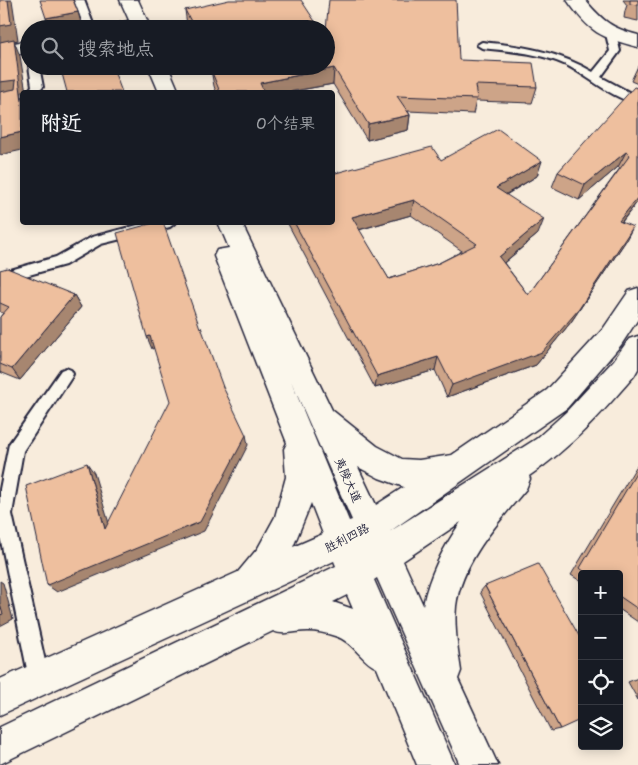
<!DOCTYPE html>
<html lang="zh">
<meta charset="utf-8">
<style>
:root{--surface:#171b24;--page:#20242c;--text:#f1f3f6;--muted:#9ea1a6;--line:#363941}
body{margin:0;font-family:"Shantell Sans","LXGW WenKai TC",sans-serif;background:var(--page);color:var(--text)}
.controls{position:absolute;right:15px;bottom:15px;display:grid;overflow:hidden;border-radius:5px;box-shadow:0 2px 12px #0003}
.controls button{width:45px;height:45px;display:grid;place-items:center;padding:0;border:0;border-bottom:1px solid var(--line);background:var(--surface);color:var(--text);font:25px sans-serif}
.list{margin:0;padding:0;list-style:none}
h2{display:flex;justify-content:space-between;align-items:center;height:65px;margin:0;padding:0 20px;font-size:21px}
h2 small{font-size:16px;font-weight:400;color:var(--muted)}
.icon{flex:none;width:28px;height:28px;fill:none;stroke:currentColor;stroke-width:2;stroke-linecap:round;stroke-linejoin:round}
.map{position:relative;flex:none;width:638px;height:765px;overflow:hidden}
.search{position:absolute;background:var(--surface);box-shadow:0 2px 12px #0003;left:20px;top:20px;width:315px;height:55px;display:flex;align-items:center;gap:12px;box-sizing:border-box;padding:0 18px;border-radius:28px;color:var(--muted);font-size:19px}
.panel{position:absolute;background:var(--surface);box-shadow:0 2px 12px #0003;left:20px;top:90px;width:315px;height:135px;border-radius:5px}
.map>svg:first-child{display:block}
</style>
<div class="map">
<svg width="638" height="765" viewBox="0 0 638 765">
<rect width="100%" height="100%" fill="#f8ecdc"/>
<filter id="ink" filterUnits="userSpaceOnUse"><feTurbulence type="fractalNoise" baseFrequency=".02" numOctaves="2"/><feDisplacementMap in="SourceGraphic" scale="10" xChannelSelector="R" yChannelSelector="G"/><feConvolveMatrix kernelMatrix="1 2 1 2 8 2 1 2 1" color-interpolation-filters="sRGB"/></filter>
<g filter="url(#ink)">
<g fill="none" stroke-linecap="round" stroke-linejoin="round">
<g stroke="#22223b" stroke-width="4">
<path id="lane" d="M74,0H84L95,29H85Z
M611,31L616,34L620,51L601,77L638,97V104C611,98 590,77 566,65C540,53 510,51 482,48L477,45L482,42C522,46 558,51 593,72L610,51L606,34Z
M29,66H39L43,87L38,92H27L32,86Z
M149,222H176L170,227L101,244L65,265L0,283V273L56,257L92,237Z
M66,368L71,370L73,374L71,378L23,451L12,514L49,679L46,686L39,689L32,686L29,679L0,536V489L9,444L61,370Z"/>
</g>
<g stroke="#22223b" stroke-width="3">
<path id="street" d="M567,0H585C603,21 611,28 638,35V47C600,37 590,33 567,0Z
M128,21L134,23L137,27L136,29H112L114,25Z
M29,40V52L0,58V46Z"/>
</g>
<g stroke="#22223b" stroke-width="3">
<path id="secondary" d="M120,0H138L151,29H133Z
M148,66H168L179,92H159Z
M218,222H241L332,410L377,446L402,459L419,460L452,455L547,390L603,329L629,291L638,288V319L621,345L567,408L389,532L536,439L566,412L614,360L629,339L638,336V369L634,376C600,415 572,447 529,476L530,479L526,489C498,523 462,561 456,606C454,628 458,650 461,671L458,679L498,765H460L377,578L374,580L455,765H417L377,668C361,661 353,641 335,636C326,633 317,631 308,631C296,631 283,636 273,631L0,764V727L336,566L334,561L0,715V679L238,572L258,548L275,517L286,477L284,449L287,443L214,256L217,250L229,248ZM291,381L352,520L349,521ZM358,467L379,478L404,487L376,505ZM311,503L323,534L293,547ZM461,522C444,546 429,575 423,605L403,561ZM347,595L353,609L333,602Z"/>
</g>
<use href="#lane" fill="#fbf7ec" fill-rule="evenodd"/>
<use href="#street" fill="#fbf7ec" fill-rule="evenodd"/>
<use href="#secondary" fill="#fbf7ec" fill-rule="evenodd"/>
</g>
<path fill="#cda488" stroke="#22223b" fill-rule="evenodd" d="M623,0H638V21L624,18L625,11L627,5Z
M185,10L320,29H189L187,25Z
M459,60L537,87L532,103L476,101L473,114L408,111L410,115L408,130L367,140L333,84L289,92H216L214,86L211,70H212L210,66H326Z
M638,66V84L631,81Z
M638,87V201L622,222L625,242L571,322L536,365L447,397L435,370L375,388L287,222H332L441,160L537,176L506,195L538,234L504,263L528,295L620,168L618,167L579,200L552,187L558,172ZM411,215L462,251L439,263L389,279L359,230Z
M0,270L74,295L81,307L20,380L0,372V317L3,313L0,312Z
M638,465V622L619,609V574H582V582L571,575L636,467Z
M485,586L560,729L551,731L480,592Z
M638,678V700L628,682Z"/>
<path fill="#a7866f" stroke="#22223b" d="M8,0H12L18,40L14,41L20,56L26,92H22V101L0,100V26Z
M78,12L83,29H49L46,18Z
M334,68L333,84L289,92H260V83Z
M410,115L408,130L367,140L368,124Z
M22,132V150L0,155V137Z
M626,152L618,167L579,200L585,185Z
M542,161L537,176L491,203L496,188Z
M638,197V201L611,235L619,221Z
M414,200L411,215L351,232L352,217Z
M544,219L538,234L494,271L499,257Z
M633,227L625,242L571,322L536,365L447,397L452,385Z
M74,295L81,307L20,380L12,369Z
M150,336L155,348L152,349L147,337Z
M438,357L435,370L375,388L377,376Z
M246,435L248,445L204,531L57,592L47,585Z
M87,463L94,473L113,537L105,529Z
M0,581L3,583L13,619L0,626Z"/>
<path fill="#eebf9e" stroke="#22223b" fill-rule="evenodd" d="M0,0H8L11,24L0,26Z
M40,0H73L78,12L46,18Z
M229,0H301L320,29H195L185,10Z
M329,0H456L459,60L533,63L537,87L475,85L477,99L397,96L410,115L368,124L334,68L260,83L264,92H220L211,70L217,69L216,66H326V29Z
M630,0H638V5L630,4Z
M14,39L22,101V132L0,137V92L15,89L16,80L0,82V42Z
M60,66H112L122,92H67Z
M634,87L638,88V197L619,221L633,227L579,309L542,352L452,385L438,357L377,376L294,222H332V174L432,147L441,160L498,129L542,161L496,188L544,219L499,257L528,295L630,155L626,152L585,185L558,172ZM414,200L477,244L439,263L389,279L352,217Z
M157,222H163L200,328L201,327L223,387L246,435L200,522L47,585L26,486L87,463L105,529L170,401L150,336L147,337L117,233Z
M7,268L74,295L12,369L0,364V317L9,307L0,303V270Z
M638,470V609L619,596V574H587L580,568Z
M538,564L582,641V719L560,729L485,586Z
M0,605L3,614L0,615Z"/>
</g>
<g text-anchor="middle" stroke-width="4" stroke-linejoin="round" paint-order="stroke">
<g font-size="12" fill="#22223b" stroke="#fbf7ec">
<text transform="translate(348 480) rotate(66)" y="4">夷陵大道</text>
<text transform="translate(347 538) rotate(-27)" y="4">胜利四路</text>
</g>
</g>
</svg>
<div class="controls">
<button>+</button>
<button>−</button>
<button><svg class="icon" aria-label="locate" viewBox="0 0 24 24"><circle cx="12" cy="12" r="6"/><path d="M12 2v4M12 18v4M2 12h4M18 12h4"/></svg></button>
<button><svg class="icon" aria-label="layers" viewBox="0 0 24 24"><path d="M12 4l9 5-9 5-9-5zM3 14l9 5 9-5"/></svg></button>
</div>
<div class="search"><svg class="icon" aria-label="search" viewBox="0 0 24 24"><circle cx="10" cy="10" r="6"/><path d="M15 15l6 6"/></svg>搜索地点</div>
<section class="panel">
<h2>附近<small>0个结果</small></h2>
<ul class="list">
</ul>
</section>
</div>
